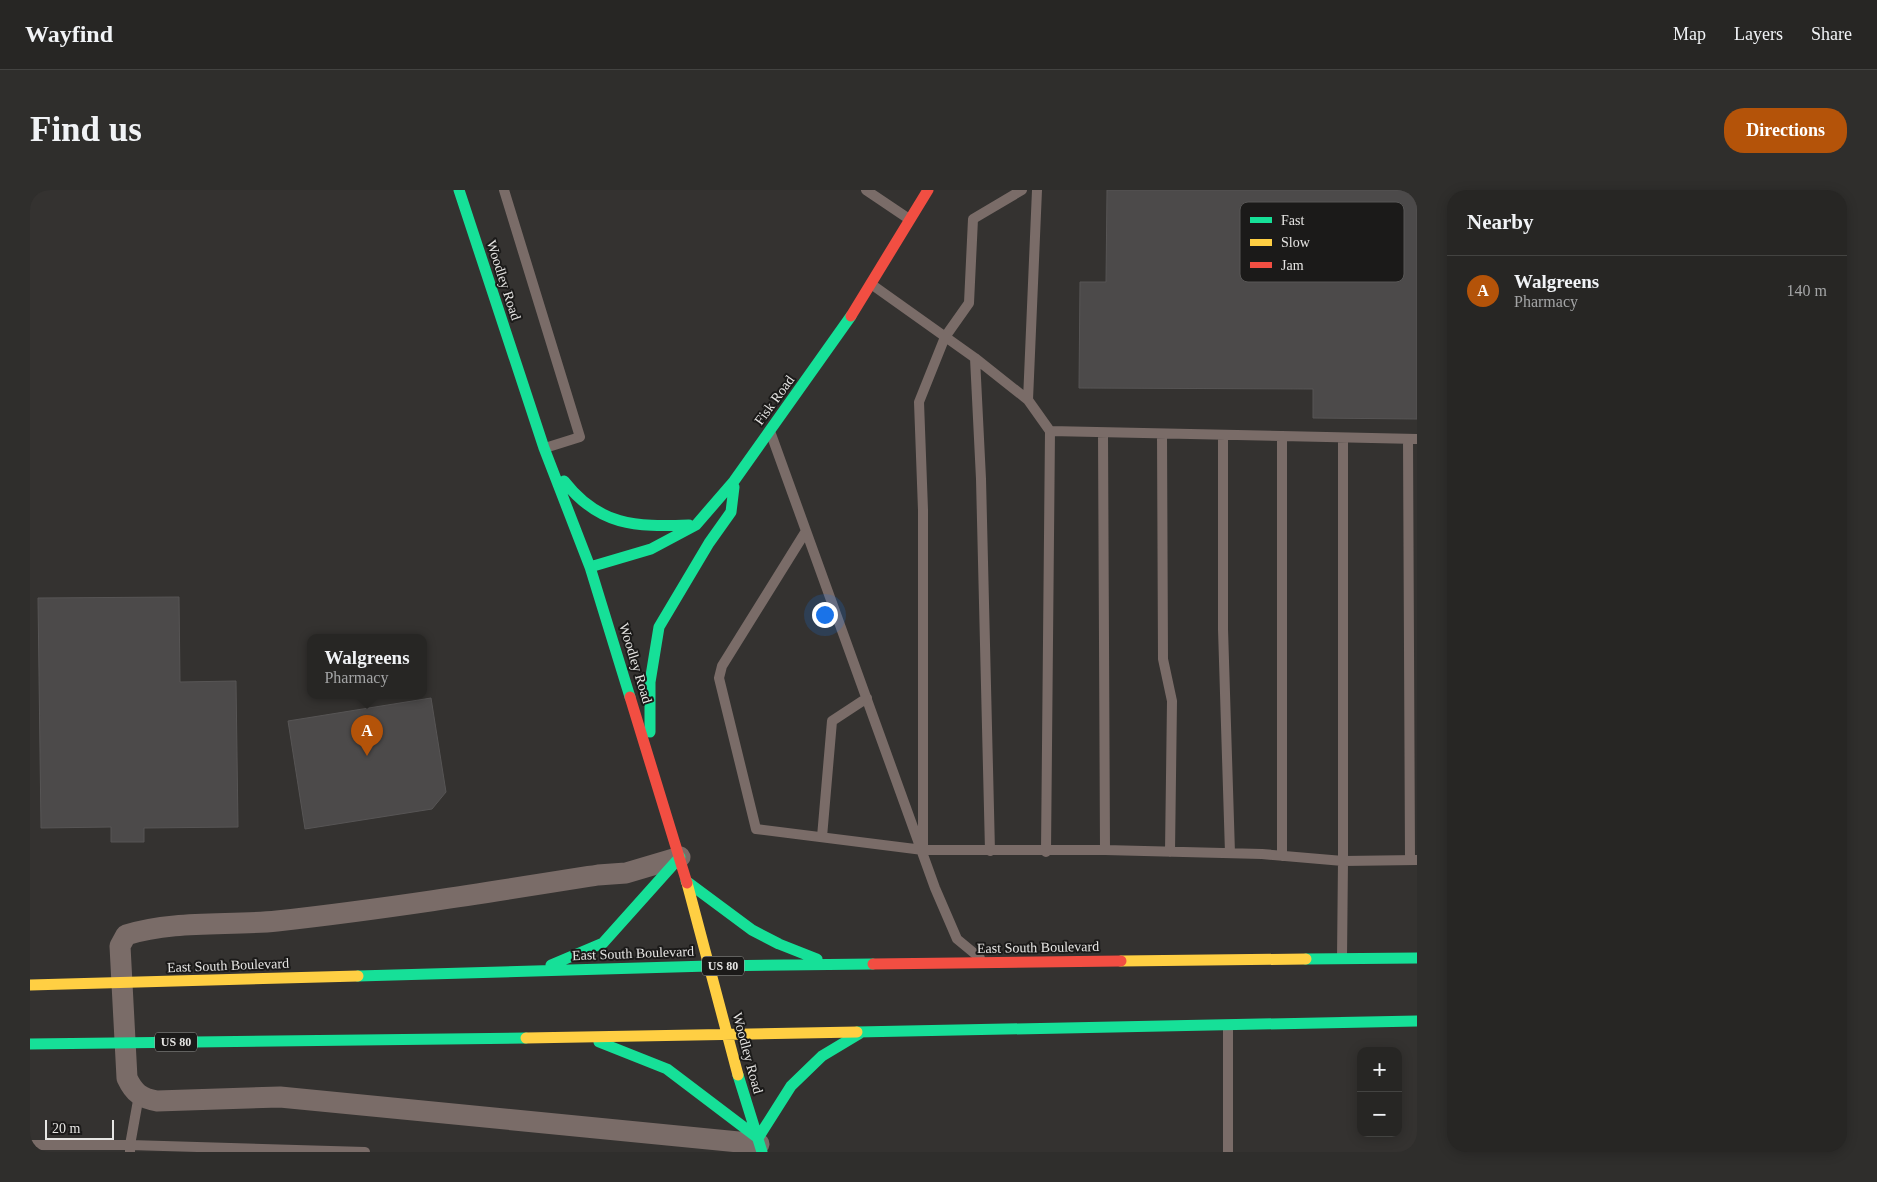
<!DOCTYPE html>
<meta charset="utf-8">
<style>
:root{--surface:#272624;--page:#2f2e2c;--text:#f1f3f6;--muted:#a4a5a6;--line:#434341;--accent:#b45309}
body{margin:0;font-family:Georgia,serif;background:var(--page);color:var(--text)}
.controls{position:absolute;right:15px;bottom:15px;display:grid;overflow:hidden;border-radius:10px;box-shadow:0 2px 12px #0003}
.controls button{width:45px;height:45px;display:grid;place-items:center;padding:0;border:0;border-bottom:1px solid var(--line);background:var(--surface);color:var(--text);font:25px sans-serif}
.scale{position:absolute;left:15px;bottom:12px;width:69px;box-sizing:border-box;padding-left:5px;border:2px solid #e6e5e3;border-top:0;font-size:14px;line-height:18px;white-space:nowrap;color:#e6e5e3;-webkit-text-stroke:4px #1b1a19;paint-order:stroke}
.you{position:absolute;left:794px;top:424px;width:18px;height:18px;margin:-12px;border:4px solid #fff;border-radius:50%;background:#1a73e8;box-shadow:0 0 0 8px #1a73e833}
.badge{display:grid;place-items:center;width:32px;height:32px;border-radius:50%;background:var(--accent);color:#fff;font-size:16px;font-weight:700}
.pin{position:absolute;translate:-50% -41px;filter:drop-shadow(0 1px 2px #0008)}
.pin::after{content:'';position:absolute;top:26px;width:18px;height:15px;background:inherit;clip-path:polygon(0 0,100% 0,50% 100%)}
.popup{position:absolute;left:277px;top:444px;width:120px;height:65px;box-sizing:border-box;display:grid;place-content:center;border-radius:10px;background:var(--surface);filter:drop-shadow(0 1px 4px #0005);font-size:16px;white-space:nowrap;color:var(--muted)}
.popup b{font-size:19px;color:var(--text)}
.popup::after{content:'';position:absolute;left:50%;top:100%;margin-left:-10px;border:10px solid transparent;border-top-color:var(--surface)}
.list{margin:0;padding:0;list-style:none}
h2{display:flex;justify-content:space-between;align-items:center;height:65px;margin:0;padding:0 20px;font-size:21px}
h2 small{font-size:16px;font-weight:400;color:var(--muted)}
.list li{display:grid;grid-template-columns:32px 1fr auto;gap:15px;align-items:center;box-sizing:border-box;height:70px;padding:0 20px;border-top:1px solid var(--line)}
.list b{display:block;font-size:19px;white-space:nowrap}
.list p{margin:0;font-size:16px;white-space:nowrap;color:var(--muted)}
.list em{font-size:16px;font-style:normal;color:var(--muted)}
.map{position:relative;flex:none;width:1387px;height:962px;overflow:hidden;border-radius:20px}
header{display:flex;align-items:center;gap:30px;box-sizing:border-box;height:70px;padding:0 25px;background:var(--surface);border-bottom:1px solid var(--line)}
header strong{font-size:24px}
nav{display:flex;gap:28px;margin-inline-start:auto;font-size:18px}
.intro{display:flex;align-items:center;justify-content:space-between;box-sizing:border-box;height:120px;padding:0 30px}
h1{margin:0;font-size:35px}
.button{padding:12px 22px;border-radius:20px;background:var(--accent);color:#fff;font-size:18px;font-weight:700}
main{display:flex;gap:30px;padding:0 30px}
aside{flex:1;background:var(--surface);border-radius:20px;box-shadow:0 2px 12px #0003}
.map>svg:first-child{display:block}
</style>
<header>
<strong>Wayfind</strong>
<nav><a>Map</a><a>Layers</a><a>Share</a></nav>
</header>
<div class="intro"><h1>Find us</h1><a class="button">Directions</a></div>
<main>
<div class="map">
<svg width="1387" height="962" viewBox="0 0 1387 962">
<rect width="100%" height="100%" fill="#343230"/>
<path fill="#4c4a4a" stroke="#575555" d="M1077,0H1387V229L1283,228V199L1049,198L1050,92H1076Z
M149,407L150,492L206,491L208,637L114,638V652H81V637L11,638L8,408Z
M401,508L416,602L402,619L275,639L258,531Z"/>
<g fill="none" stroke-linecap="round" stroke-linejoin="round">
<path stroke="#7a6c68" stroke-width="10" d="M474,0L550,247L515,258
M836,0L879,29
M841,94L945,168L951,289L960,661
M945,168L998,210L1007,0
M998,210L1020,241L1387,249
M1073,243L1075,660
M741,244L905,698L927,749L950,768
M1132,244L1133,469L1142,511L1140,662
M1193,245V439L1200,663
M1252,246V666
M1378,249L1380,670
M776,341L692,476L689,488L726,639L893,660H1075L1232,664L1313,671V248
M792,647L802,531L837,508
M893,660V320L889,212L915,147L939,113L943,29L992,0
M1016,662L1020,241
M1312,768L1313,671L1387,670
M1198,835V962
M109,905L100,955L335,962
M0,955H100V962"/>
<path stroke="#7a6c68" stroke-width="21" d="M650,667L596,683L568,685C461,702 355,719 247,731C198,736 144,730 96,745L90,756L97,888C104,903 111,908 127,911L250,907L729,954"/>
<path stroke="#16e098" stroke-width="11" d="M429,0L514,258L560,377L600,507
M534,291C569,336 605,337 659,335
M560,377L621,359L666,335L704,291L821,126
M620,542V492L629,437L679,353L701,322L704,297
M656,691L722,740L749,754L787,769
M1276,769L1387,768
M521,775L573,753L650,667
M328,786L679,776L843,774
M827,842L1387,831
M569,852L637,879L728,948L761,896L792,866L832,842
M0,854L496,848
M708,885L732,962"/>
<path stroke="#ffcf43" stroke-width="11" d="M657,693L708,885
M1091,771L1276,769
M0,795L328,786
M496,848L827,842"/>
<path stroke="#f24e42" stroke-width="11" d="M821,126L898,0
M600,507L657,693
M843,774L1091,771"/>
</g>
<g text-anchor="middle" stroke-width="4" stroke-linejoin="round" paint-order="stroke">
<g fill="#1b1a19" stroke="#a9a8a6" stroke-width="1">
<rect x="672" y="766.5" width="42" height="19" rx="4"/>
<rect x="125" y="842.5" width="42" height="19" rx="4"/>
</g>
<g font-size="12" font-weight="bold" fill="#e6e5e3">
<text x="693" y="780">US 80</text>
<text x="146" y="856">US 80</text>
</g>
<g font-size="14" fill="#e6e5e3" stroke="#1b1a19">
<text transform="translate(474 90) rotate(72)" y="5">Woodley Road</text>
<text transform="translate(744 210) rotate(-54)" y="5">Fisk Road</text>
<text transform="translate(606 473) rotate(73)" y="5">Woodley Road</text>
<text transform="translate(1008 757) rotate(-1)" y="5">East South Boulevard</text>
<text transform="translate(603 763) rotate(-2)" y="5">East South Boulevard</text>
<text transform="translate(198 775) rotate(-2)" y="5">East South Boulevard</text>
<text transform="translate(718 863) rotate(75)" y="5">Woodley Road</text>
</g>
</g>
<rect x="1210" y="12" width="164" height="80" rx="8" fill="#1b1a19" stroke="#585756" stroke-width="1"/>
<rect x="1220" y="27" width="22" height="6" fill="#16e098"/>
<rect x="1220" y="49" width="22" height="7" fill="#ffcf43"/>
<rect x="1220" y="72" width="22" height="6" fill="#f24e42"/>
<g font-size="14" fill="#e6e5e3">
<text x="1251" y="35">Fast</text>
<text x="1251" y="57">Slow</text>
<text x="1251" y="80">Jam</text>
</g>
</svg>
<div class="controls">
<button>+</button>
<button>−</button>
</div>
<div class="scale">20 m</div>
<div class="you"></div>
<div class="pin badge" style="left:337px;top:566px">A</div>
<div class="popup"><b>Walgreens</b>Pharmacy</div>
</div>
<aside>
<h2>Nearby<small></small></h2>
<ul class="list">
<li><span class="badge">A</span><div><b>Walgreens</b><p>Pharmacy</p></div><em>140 m</em></li>
</ul>
</aside>
</main>
